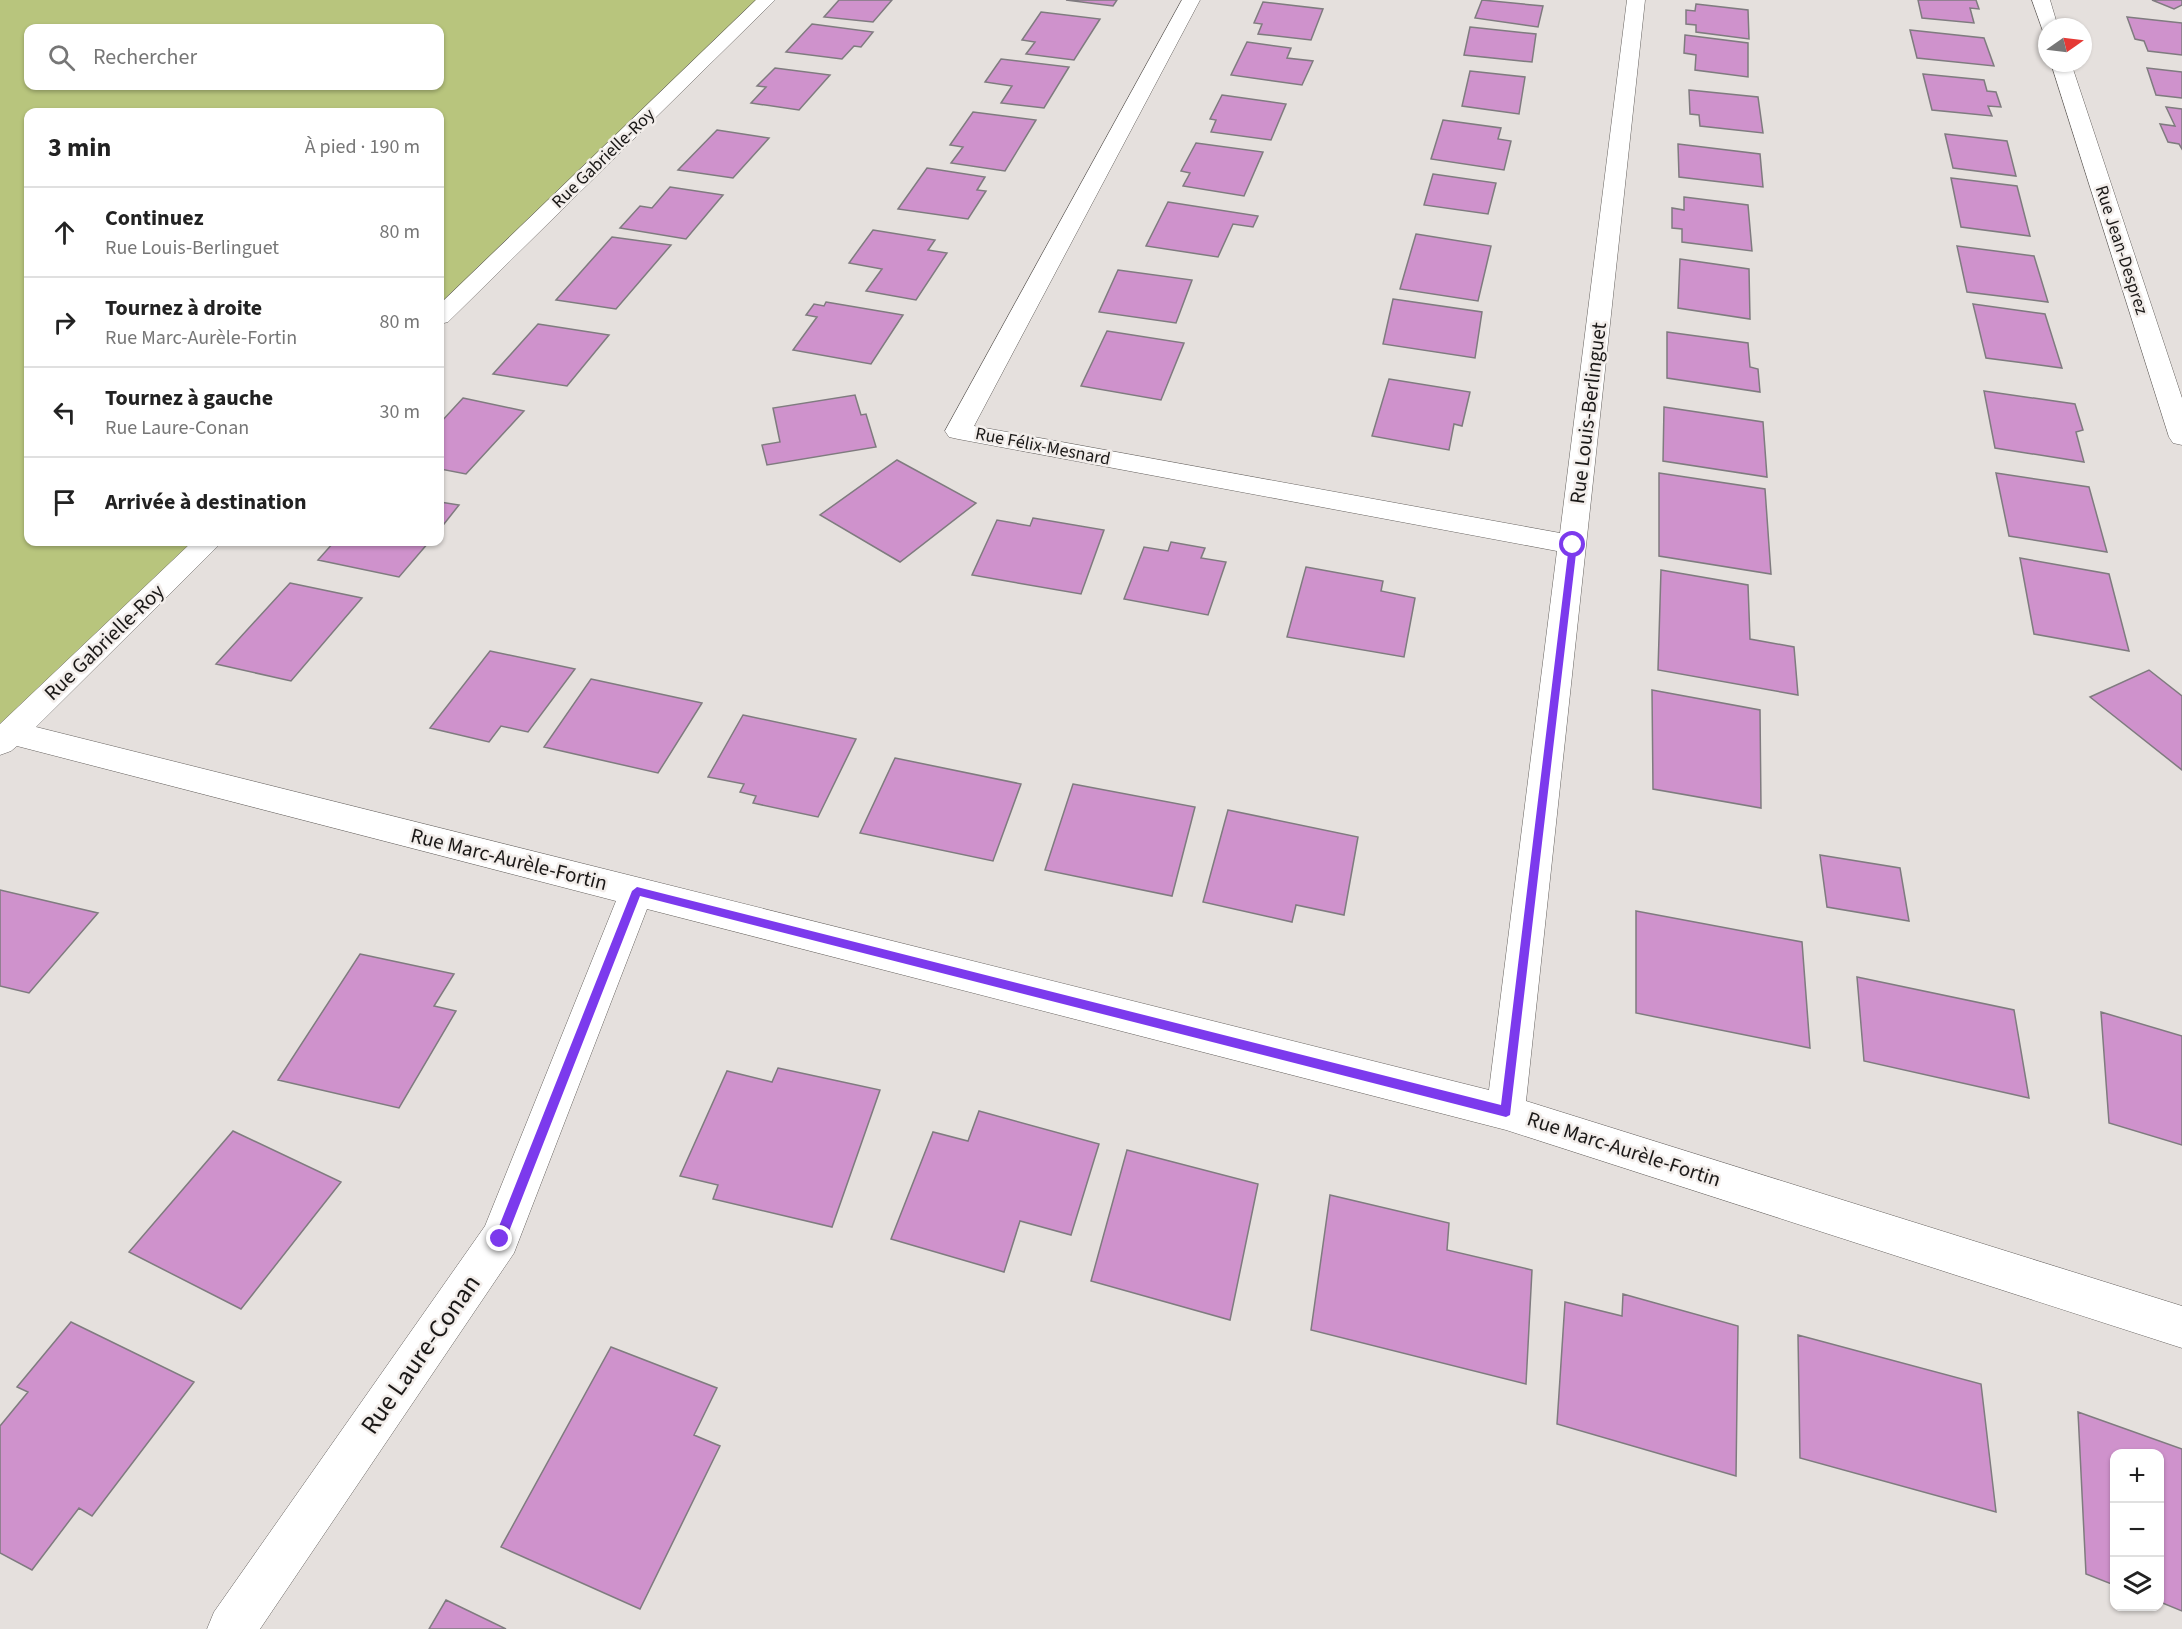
<!DOCTYPE html>
<html lang="fr">
<meta charset="utf-8">
<style>
:root{--surface:#fff;--page:#f2f2f2;--text:#222;--muted:#767676;--line:#e0e0e0}
body{margin:0;font-family:"Source Sans 3",sans-serif;background:var(--page);color:var(--text)}
.controls{position:absolute;right:18px;bottom:18px;display:grid;overflow:hidden;border-radius:12px;box-shadow:0 2px 4px #0004}
.controls button{width:54px;height:54px;display:grid;place-items:center;padding:0;border:0;border-bottom:2px solid var(--line);background:var(--surface);color:var(--text);font:30px sans-serif}
.compass{position:absolute;left:2038px;top:18px;width:54px;height:54px;border-radius:50%;background:var(--surface);box-shadow:0 2px 4px #0004;rotate:76deg}
.stop{position:absolute;width:18px;height:18px;margin:-14px;border:4px solid #7c3aed;border-radius:50%;background:#fff}
.stop.end{background:#7c3aed;border-color:#fff;box-shadow:0 2px 6px #0008}
.list{margin:0;padding:0;list-style:none}
h2{display:flex;justify-content:space-between;align-items:center;height:78px;margin:0;padding:0 24px;font-size:26px}
h2 small{font-size:20px;font-weight:400;color:var(--muted)}
.list li{display:grid;grid-template-columns:39px 1fr auto;gap:18px;align-items:center;box-sizing:border-box;height:90px;padding:0 24px;border-top:2px solid var(--line)}
.list b{display:block;font-size:22px;white-space:nowrap}
.list p{margin:0;font-size:20px;white-space:nowrap;color:var(--muted)}
.list em{font-size:20px;font-style:normal;color:var(--muted)}
.icon{flex:none;width:33px;height:33px;fill:none;stroke:currentColor;stroke-width:2;stroke-linecap:round;stroke-linejoin:round}
.map{position:relative;flex:none;width:2182px;height:1629px;overflow:hidden}
.search{position:absolute;background:var(--surface);box-shadow:0 2px 4px #0004;left:24px;top:24px;width:420px;height:66px;display:flex;align-items:center;gap:15px;box-sizing:border-box;padding:0 21px;border-radius:12px;color:var(--muted);font-size:22px}
.panel{position:absolute;background:var(--surface);box-shadow:0 2px 4px #0004;left:24px;top:108px;width:420px;height:438px;border-radius:12px}
.map>svg:first-child{display:block}
</style>
<div class="map">
<svg width="2182" height="1629" viewBox="0 0 2182 1629">
<rect width="100%" height="100%" fill="#e5e0dd"/>
<path fill="#b8c57d" fill-rule="evenodd" d="M0,0H766L440,317V112H28V542H208L0,743ZM28,28H440V86H28Z"/>
<path fill="#cf92cc" stroke="#7f7b7f" stroke-width="1.5" d="M839,0H892L873,22L824,17Z
M1066,0H1117L1113,6Z
M1482,0L1543,6L1538,27L1475,18Z
M1918,0H1976L1979,9L1970,8L1974,23L1922,18Z
M2152,0H2182V5L2174,9Z
M1263,2L1323,9L1311,40L1258,34L1262,24L1254,23Z
M1696,4L1748,10L1749,39L1696,32V25L1686,24V10L1695,11Z
M1041,12L1100,19L1074,60L1026,54L1035,42L1022,40Z
M2127,17L2182,23V55L2148,51L2144,41L2135,39Z
M812,24L873,32L861,47L854,46L842,59L786,52Z
M1470,27L1536,34L1532,62L1464,55Z
M1910,30L1984,38L1994,66L1917,58Z
M1685,35L1748,43V77L1695,70L1696,55L1684,53Z
M1247,42L1291,48L1287,58L1313,61L1302,85L1231,75Z
M1001,59L1069,67L1044,108L1001,103L1012,86L985,82Z
M775,68L830,75L799,110L751,103L766,87L757,86Z
M2147,68L2182,72V98L2156,95Z
M1470,71L1525,77L1519,114L1462,106Z
M1923,74L1984,80L1987,91L1996,92L2001,107L1988,106L1992,116L1932,110Z
M1689,90L1758,97L1763,133L1700,126L1699,115L1690,114Z
M1222,95L1286,104L1271,140L1211,132L1216,120L1210,119Z
M2166,107L2182,109V149L2179,144L2168,142L2160,124L2175,126Z
M973,112L1036,120L1005,171L951,163L963,147L950,145Z
M1443,120L1501,128L1498,139L1511,141L1504,170L1431,159Z
M717,130L769,138L733,178L678,170Z
M1945,134L2007,141L2016,176L1953,168Z
M1196,143L1263,152L1244,196L1183,186L1190,173L1181,171Z
M1678,144L1760,154L1763,187L1679,177Z
M927,168L985,177L977,190L986,191L968,219L898,209Z
M1433,174L1496,183L1488,214L1424,205Z
M1951,178L2017,186L2030,236L1961,227Z
M670,187L723,195L686,239L620,228L640,206L652,208Z
M1684,197L1748,205L1752,251L1682,242V229L1672,228V208L1684,210Z
M1168,202L1258,216L1253,227L1233,224L1218,257L1146,246Z
M873,230L935,240L928,250L947,253L916,300L866,291L882,269L849,263Z
M1416,234L1491,246L1478,301L1400,289Z
M612,237L671,245L616,309L556,300Z
M1957,246L2034,256L2048,302L1967,292Z
M1680,259L1749,269L1750,319L1678,308Z
M1118,270L1192,280L1176,323L1099,312Z
M1393,299L1482,312L1475,358L1383,344Z
M826,302L903,315L871,364L793,350L817,317L806,315L814,304L824,306Z
M1973,304L2045,314L2062,368L1986,358Z
M538,324L609,335L567,386L493,374Z
M1107,331L1184,343L1161,400L1081,386Z
M1667,332L1748,343L1750,367L1758,369L1760,392L1667,378Z
M1389,379L1470,392L1462,426L1454,424L1449,450L1372,436Z
M1984,391L2075,404L2083,430L2076,432L2084,462L1995,448Z
M855,395L861,415L866,414L876,447L767,465L762,445L780,442L773,408Z
M463,398L524,411L466,474L440,469V423Z
M1664,407L1763,422L1767,477L1663,461Z
M897,460L976,503L900,562L820,515Z
M1659,473L1765,489L1771,574L1659,556Z
M1996,473L2089,487L2107,552L2009,536Z
M440,502L459,505L440,529Z
M1033,518L1104,530L1081,594L972,575L997,520L1030,526Z
M334,542H429L399,577L318,560Z
M1171,542L1205,548L1201,558L1226,562L1208,615L1124,599L1144,547L1168,551Z
M2020,558L2109,574L2129,651L2034,634Z
M1306,567L1383,581L1381,591L1415,598L1404,657L1287,637Z
M1661,570L1748,585L1750,639L1794,647L1798,695L1658,670Z
M290,583L362,598L291,681L216,664Z
M490,651L575,669L528,732L501,726L489,742L430,728Z
M2149,670L2182,696V770L2090,697Z
M591,679L702,703L658,773L544,747Z
M1652,690L1760,710L1761,808L1653,789Z
M743,715L856,739L818,817L753,803L756,796L740,792L744,784L708,777Z
M895,758L1021,784L993,861L860,833Z
M1073,784L1195,807L1172,896L1045,870Z
M1228,810L1358,837L1344,915L1296,905L1292,922L1203,902Z
M1820,855L1900,868L1909,921L1827,907Z
M0,890L98,913L29,993L0,986Z
M1636,911L1802,942L1810,1048L1636,1013Z
M360,954L454,974L434,1006L456,1011L399,1108L278,1080Z
M1857,977L2014,1010L2029,1098L1864,1061Z
M2101,1012L2182,1036V1145L2109,1123Z
M778,1068L880,1090L832,1227L713,1199L718,1185L680,1176L727,1071L772,1082Z
M979,1111L1099,1144L1071,1235L1020,1221L1004,1272L891,1239L933,1132L968,1141Z
M233,1131L341,1182L241,1309L129,1252Z
M1127,1150L1258,1184L1230,1320L1091,1281Z
M1330,1195L1449,1223L1447,1250L1532,1270L1526,1384L1311,1330Z
M1623,1294L1738,1326L1736,1476L1557,1424L1565,1302L1622,1316Z
M71,1322L194,1382L92,1516L79,1508L32,1570L0,1553V1426L28,1392L17,1387Z
M1798,1335L1981,1384L1996,1512L1800,1458Z
M611,1347L717,1388L694,1435L720,1446L640,1609L501,1547Z
M2078,1412L2182,1449V1611L2160,1602V1454H2114V1585L2086,1574Z
M446,1600L506,1629H429Z"/>
<g fill="none" stroke-linecap="round" stroke-linejoin="round">
<g stroke="#676360" stroke-width="1">
<path id="minor" d="M756,0H775L448,322L440,324V304Z
M1182,0H1200L974,426L1560,533L1627,0H1645L1526,1101L2182,1306V1348L1506,1130L647,909L514,1253L260,1629H207L214,1612L485,1226L616,901L17,746L11,751L0,755V724L192,542H222L36,727L1489,1090L1557,551L958,439L949,437L945,431Z
M2032,0H2050L2058,27H2047V32L2043,31Z
M2051,63H2071L2182,398V445L2173,443L2169,437Z"/>
</g>
<use href="#minor" fill="#fff" fill-rule="evenodd"/>
</g>
<path fill="#7c3aed" d="M1573,542L1577,545L1510,1115L1506,1117L640,896L506,1239L500,1245L496,1243L494,1239L632,891L637,887L1501,1105L1569,545Z"/>
<g text-anchor="middle" stroke-width="5" stroke-linejoin="round" paint-order="stroke">
<g font-size="18" fill="#1a1817" stroke="#f2edea">
<text transform="translate(603 158) rotate(-44)" y="6">Rue Gabrielle-Roy</text>
<text transform="translate(2122 250) rotate(72)" y="6">Rue Jean-Desprez</text>
<text transform="translate(1043 446) rotate(11)" y="6">Rue Félix-Mesnard</text>
</g>
<g font-size="21" fill="#1a1817" stroke="#f2edea">
<text transform="translate(1588 413) rotate(-83)" y="7">Rue Louis-Berlinguet</text>
<text transform="translate(104 642) rotate(-44)" y="7">Rue Gabrielle-Roy</text>
<text transform="translate(509 859) rotate(14)" y="7">Rue Marc-Aurèle-Fortin</text>
<text transform="translate(1624 1149) rotate(18)" y="7">Rue Marc-Aurèle-Fortin</text>
</g>
<g font-size="26" fill="#1a1817" stroke="#f2edea">
<text transform="translate(420 1354) rotate(-55)" y="9">Rue Laure-Conan</text>
</g>
</g>
</svg>
<div class="controls">
<button>+</button>
<button>−</button>
<button><svg class="icon" aria-label="layers" viewBox="0 0 24 24"><path d="M12 4l9 5-9 5-9-5zM3 14l9 5 9-5"/></svg></button>
</div>
<svg class="compass" viewBox="-18 -18 36 36"><path d="M0-13l5 13h-10z" fill="#e53935"/><path d="M0 13l5-13h-10z" fill="#767676"/></svg>
<div class="stop" style="left:1573px;top:545px"></div>
<div class="stop end" style="left:500px;top:1239px"></div>
<div class="search"><svg class="icon" aria-label="search" viewBox="0 0 24 24"><circle cx="10" cy="10" r="6"/><path d="M15 15l6 6"/></svg>Rechercher</div>
<section class="panel">
<h2>3 min<small>À pied · 190 m</small></h2>
<ul class="list">
<li><svg class="icon" aria-label="ahead" viewBox="0 0 24 24"><path d="M12 20V5M6 11l6-6 6 6"/></svg><div><b>Continuez</b><p>Rue Louis-Berlinguet</p></div><em>80 m</em></li>
<li><svg class="icon" aria-label="right" viewBox="0 0 24 24"><path d="M7 20v-9h11M14 6l5 5-5 5"/></svg><div><b>Tournez à droite</b><p>Rue Marc-Aurèle-Fortin</p></div><em>80 m</em></li>
<li><svg class="icon" aria-label="left" viewBox="0 0 24 24"><path d="M17 20v-9H6M10 6l-5 5 5 5"/></svg><div><b>Tournez à gauche</b><p>Rue Laure-Conan</p></div><em>30 m</em></li>
<li><svg class="icon" aria-label="arrive" viewBox="0 0 24 24"><path d="M6 21V4h12l-3 4 3 4H6"/></svg><div><b>Arrivée à destination</b></div></li>
</ul>
</section>
</div>
